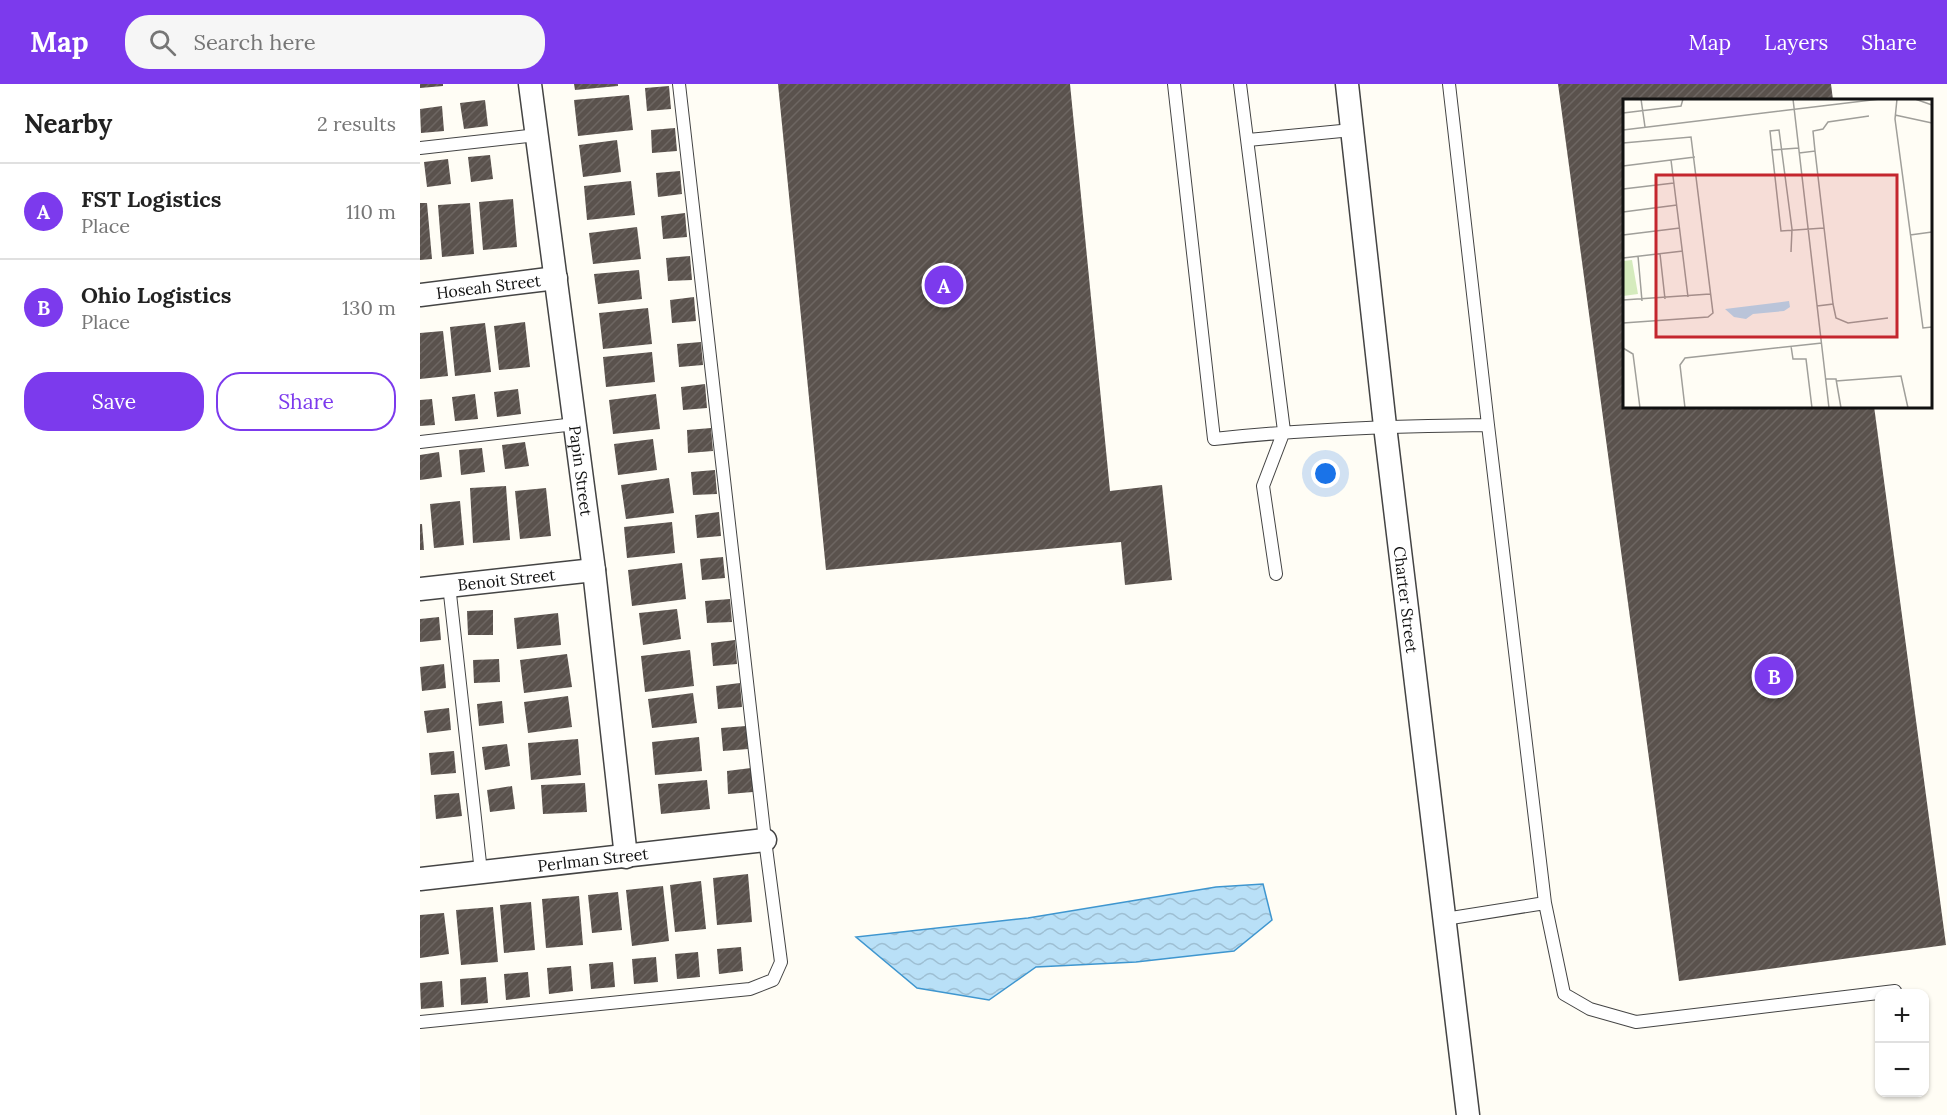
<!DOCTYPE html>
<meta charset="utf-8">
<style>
:root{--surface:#fff;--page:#f6f6f6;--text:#222;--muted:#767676;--line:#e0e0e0;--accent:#7c3aed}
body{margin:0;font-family:Lora,serif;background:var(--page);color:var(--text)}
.controls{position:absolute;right:18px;bottom:18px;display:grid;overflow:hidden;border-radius:12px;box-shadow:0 2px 4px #0004}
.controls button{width:54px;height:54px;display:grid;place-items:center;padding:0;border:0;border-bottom:2px solid var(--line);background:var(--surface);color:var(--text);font:30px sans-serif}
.you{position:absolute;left:906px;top:390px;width:21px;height:21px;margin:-15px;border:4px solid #fff;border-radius:50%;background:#1a73e8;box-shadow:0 0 0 9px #1a73e833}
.badge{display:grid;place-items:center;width:39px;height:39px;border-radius:50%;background:var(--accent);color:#fff;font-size:20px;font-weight:700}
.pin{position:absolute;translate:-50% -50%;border:3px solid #fff;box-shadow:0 2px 6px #0006}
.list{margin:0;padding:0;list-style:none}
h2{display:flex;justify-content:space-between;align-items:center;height:78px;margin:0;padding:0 24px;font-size:26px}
h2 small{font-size:20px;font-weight:400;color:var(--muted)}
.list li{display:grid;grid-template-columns:39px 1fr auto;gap:18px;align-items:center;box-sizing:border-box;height:96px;padding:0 24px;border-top:2px solid var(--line)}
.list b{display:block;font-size:22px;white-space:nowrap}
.list p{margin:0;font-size:20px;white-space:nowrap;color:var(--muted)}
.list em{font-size:20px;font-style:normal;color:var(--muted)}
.actions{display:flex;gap:12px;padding:18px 24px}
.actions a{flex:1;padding:14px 0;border:2px solid var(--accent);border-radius:24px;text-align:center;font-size:21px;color:var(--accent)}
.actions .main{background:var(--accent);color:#fff}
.icon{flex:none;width:33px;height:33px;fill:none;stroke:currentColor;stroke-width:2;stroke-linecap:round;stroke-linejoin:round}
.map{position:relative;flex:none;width:1527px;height:1031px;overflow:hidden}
header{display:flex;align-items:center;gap:36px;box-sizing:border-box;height:84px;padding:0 30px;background:var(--accent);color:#fff}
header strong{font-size:28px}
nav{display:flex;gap:33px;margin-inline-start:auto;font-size:21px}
.search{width:420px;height:54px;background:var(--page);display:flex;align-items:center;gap:15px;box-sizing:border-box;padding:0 21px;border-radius:24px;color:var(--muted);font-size:22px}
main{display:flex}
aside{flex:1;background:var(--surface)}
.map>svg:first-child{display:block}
</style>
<header>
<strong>Map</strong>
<div class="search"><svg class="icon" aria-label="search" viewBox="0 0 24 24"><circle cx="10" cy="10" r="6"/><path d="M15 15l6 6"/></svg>Search here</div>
<nav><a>Map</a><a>Layers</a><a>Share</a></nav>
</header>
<main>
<aside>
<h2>Nearby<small>2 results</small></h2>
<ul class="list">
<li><span class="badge">A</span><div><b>FST Logistics</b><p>Place</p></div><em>110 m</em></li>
<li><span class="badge">B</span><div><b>Ohio Logistics</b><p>Place</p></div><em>130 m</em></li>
</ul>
<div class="actions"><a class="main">Save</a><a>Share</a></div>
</aside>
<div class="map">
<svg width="1527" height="1031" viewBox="0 0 1527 1031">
<defs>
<pattern id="water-waves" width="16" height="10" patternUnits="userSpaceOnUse" patternTransform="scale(1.5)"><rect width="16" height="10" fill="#b9e0f7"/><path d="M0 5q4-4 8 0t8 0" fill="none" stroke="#9ebfd3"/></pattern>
<pattern id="building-hatch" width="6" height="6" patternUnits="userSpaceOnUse" patternTransform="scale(1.5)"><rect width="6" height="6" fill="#5a524d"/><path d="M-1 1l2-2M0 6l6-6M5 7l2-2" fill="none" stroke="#6d6662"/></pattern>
</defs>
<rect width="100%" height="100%" fill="#fffdf5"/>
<path fill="url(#water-waves)" stroke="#3f96cf" stroke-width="1.5" d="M843,800L852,836L814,867L716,878L616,883L569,916L497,904L436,853L608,834L796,803Z"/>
<path fill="url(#building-hatch)" d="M0,0H23V2L0,4Z
M154,0H198V2L155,6Z
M358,0H650L690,407L742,401L752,496L705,501L701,458L406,486Z
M1138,0H1411L1413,16H1204V322H1454L1526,861L1259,897Z
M249,2L251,25L227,27L225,4Z
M209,11L213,46L158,52L154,16Z
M65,16L68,42L44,45L40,19Z
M22,22L24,47L1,49L0,25Z
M255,44L257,67L232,69L231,46Z
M197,56L201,88L163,93L159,61Z
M70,71L73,95L51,98L48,73Z
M28,75L31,100L7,103L4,78Z
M260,87L262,110L238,113L236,89Z
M211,97L215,131L167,136L164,102Z
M93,115L97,163L63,166L59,118Z
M0,119H7L12,175L0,176Z
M50,119L54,170L22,173L18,121Z
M265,129L267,153L243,155L241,132Z
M217,143L221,175L173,180L169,149Z
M270,172L272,196L248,197L246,174Z
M219,186L222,215L178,220L174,190Z
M274,213L276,237L252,239L250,216Z
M228,224L232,260L183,265L179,229Z
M105,238L110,283L79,286L74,242Z
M65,239L71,288L35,292L30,243Z
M23,247L28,292L0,295V249Z
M281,258L283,281L259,283L257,260Z
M232,268L235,298L186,303L183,273Z
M285,300L287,324L263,326L261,303Z
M98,305L101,330L77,333L74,308Z
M55,310L58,335L35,337L32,313Z
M236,310L240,345L193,350L189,316Z
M12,315L15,341L0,342V316Z
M291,344L293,367L268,369L267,346Z
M233,355L237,386L198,391L194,360Z
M105,358L109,382L85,385L82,361Z
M62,364L65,388L41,391L39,366Z
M19,368L22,393L0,396V371Z
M295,386L297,410L273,411L271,388Z
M249,394L254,429L206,435L201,401Z
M86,402L90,456L53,459L50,404Z
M126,404L131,452L100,455L95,407Z
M40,417L44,461L14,464L10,420Z
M299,428L301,452L277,454L275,431Z
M252,438L255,469L207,474L204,443Z
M0,440H2L4,466H0Z
M303,473L305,494L282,496L280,475Z
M262,479L266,515L212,522L208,486Z
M310,515L312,538L287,539L285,517Z
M257,525L261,555L223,561L219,529Z
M73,526V551H48L47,527Z
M138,529L141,561L97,565L94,534Z
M19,533L21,556L0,558V535Z
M315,556L317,580L293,582L291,559Z
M270,566L274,602L225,608L221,572Z
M147,570L152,603L104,609L100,576Z
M79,575L80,598L54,599L53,576Z
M24,580L26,604L2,607L0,583Z
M320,599L322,623L298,625L296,602Z
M273,609L277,639L232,644L228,615Z
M148,612L152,643L108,649L104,618Z
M82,617L84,639L59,642L57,620Z
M29,624L31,646L7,649L4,627Z
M326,642L328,665L303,667L301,644Z
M279,653L282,687L235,691L232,658Z
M158,655L161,691L111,696L108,659Z
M87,660L90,682L65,686L62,663Z
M34,667L36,689L11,691L9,669Z
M331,684L333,708L308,710L307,687Z
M287,696L290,725L241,730L238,700Z
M165,699L167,728L123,730L121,701Z
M92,702L95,725L70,728L67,706Z
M39,709L42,732L16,735L14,711Z
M328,790L332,838L297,841L293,794Z
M281,797L286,845L255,848L250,801Z
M243,802L249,857L212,862L206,806Z
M198,808L202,846L172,849L168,811Z
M159,812L163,861L126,864L122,815Z
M111,818L115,866L84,869L80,821Z
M73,823L78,878L41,881L36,826Z
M24,829L29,870L0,874V831Z
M321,863L323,887L299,890L297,865Z
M278,868L280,893L257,895L255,870Z
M236,873L238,898L214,900L212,875Z
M193,878L195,903L171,905L169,880Z
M151,882L153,907L129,910L127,884Z
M108,888L110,913L86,916L84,890Z
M66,893L68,919L41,921L40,895Z
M22,897L24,923L1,925L0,899Z"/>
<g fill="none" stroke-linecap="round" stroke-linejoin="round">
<g stroke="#444" stroke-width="14">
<path id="service" d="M754,0L794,355C885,345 976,342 1068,341
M820,0L864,347L843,402L856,490
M828,56L932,46
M0,64L117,51
M0,358L155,340
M29,501L61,788
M1125,819L1144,910L1170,925L1216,938L1475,907
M1025,835L1125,819L1068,341L1029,0
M0,938L330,905L353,896L361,878L345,756L259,0"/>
</g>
<g stroke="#444" stroke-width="25">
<g id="minor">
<path id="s1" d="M110,0L174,486L206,773"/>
<path id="s2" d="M927,0L965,342L1048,1031"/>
<path id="s3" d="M0,211L136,194"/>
<path id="s4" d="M0,505L174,486"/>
<path id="s5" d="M0,795L345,756"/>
</g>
</g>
<use href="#service" stroke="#fff" stroke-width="12"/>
<use href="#minor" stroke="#fff" stroke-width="22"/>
</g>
<g text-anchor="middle" stroke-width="6" stroke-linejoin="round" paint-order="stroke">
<g font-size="16" fill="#111" stroke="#fff">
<text dy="6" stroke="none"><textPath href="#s3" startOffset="69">Hoseah Street</textPath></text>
<text dy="6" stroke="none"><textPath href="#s1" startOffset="390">Papin Street</textPath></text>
<text dy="6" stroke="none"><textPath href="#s4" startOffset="87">Benoit Street</textPath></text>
<text dy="6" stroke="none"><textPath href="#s2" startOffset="519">Charter Street</textPath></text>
<text dy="6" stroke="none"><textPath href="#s5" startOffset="174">Perlman Street</textPath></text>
</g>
</g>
<g transform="translate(1203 15)">
<rect width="309" height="309" fill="#fffdf5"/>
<path d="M9,161L15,195L0,197V162Z" fill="#d5ebbd"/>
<path d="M166,202L167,208L161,212L130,215L123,220L111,218L102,210Z" fill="#b9e0f7"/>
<path fill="none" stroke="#a09f9a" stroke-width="1.5" d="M18,0L22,28M170,0L206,309M274,0L272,20L300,229L309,228M292,0L309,6M0,14L58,7L60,0M272,16L309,24M0,31L257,0M0,44L68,38L90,214L85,218L0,224M176,49L149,51L158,132L201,129M149,51L147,32L156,31L169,130L168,153M192,52L190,32L200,30L205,23L246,17M176,54L192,52L210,205L194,207M48,61L65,198M0,67L72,58M0,90L51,84M0,113L54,106M0,136L57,129M287,136L309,133M37,155L42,200M15,157L19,202M0,159L60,152M0,201L87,195M210,205L213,219L225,224L265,219M168,247L170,260H183L189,309M0,249L10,255L17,309M203,280H213L218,309M213,282L278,277L285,309M62,309L57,266L62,259L199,244"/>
<path fill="#c4262e" fill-opacity="0.15" stroke="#c4262e" stroke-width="3" d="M33,76H274V238H33Z"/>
<rect width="309" height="309" fill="none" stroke="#111" stroke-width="3"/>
</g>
</svg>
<div class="controls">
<button>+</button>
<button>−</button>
</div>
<div class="you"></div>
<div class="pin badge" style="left:524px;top:201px">A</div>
<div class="pin badge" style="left:1354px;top:592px">B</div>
</div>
</main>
